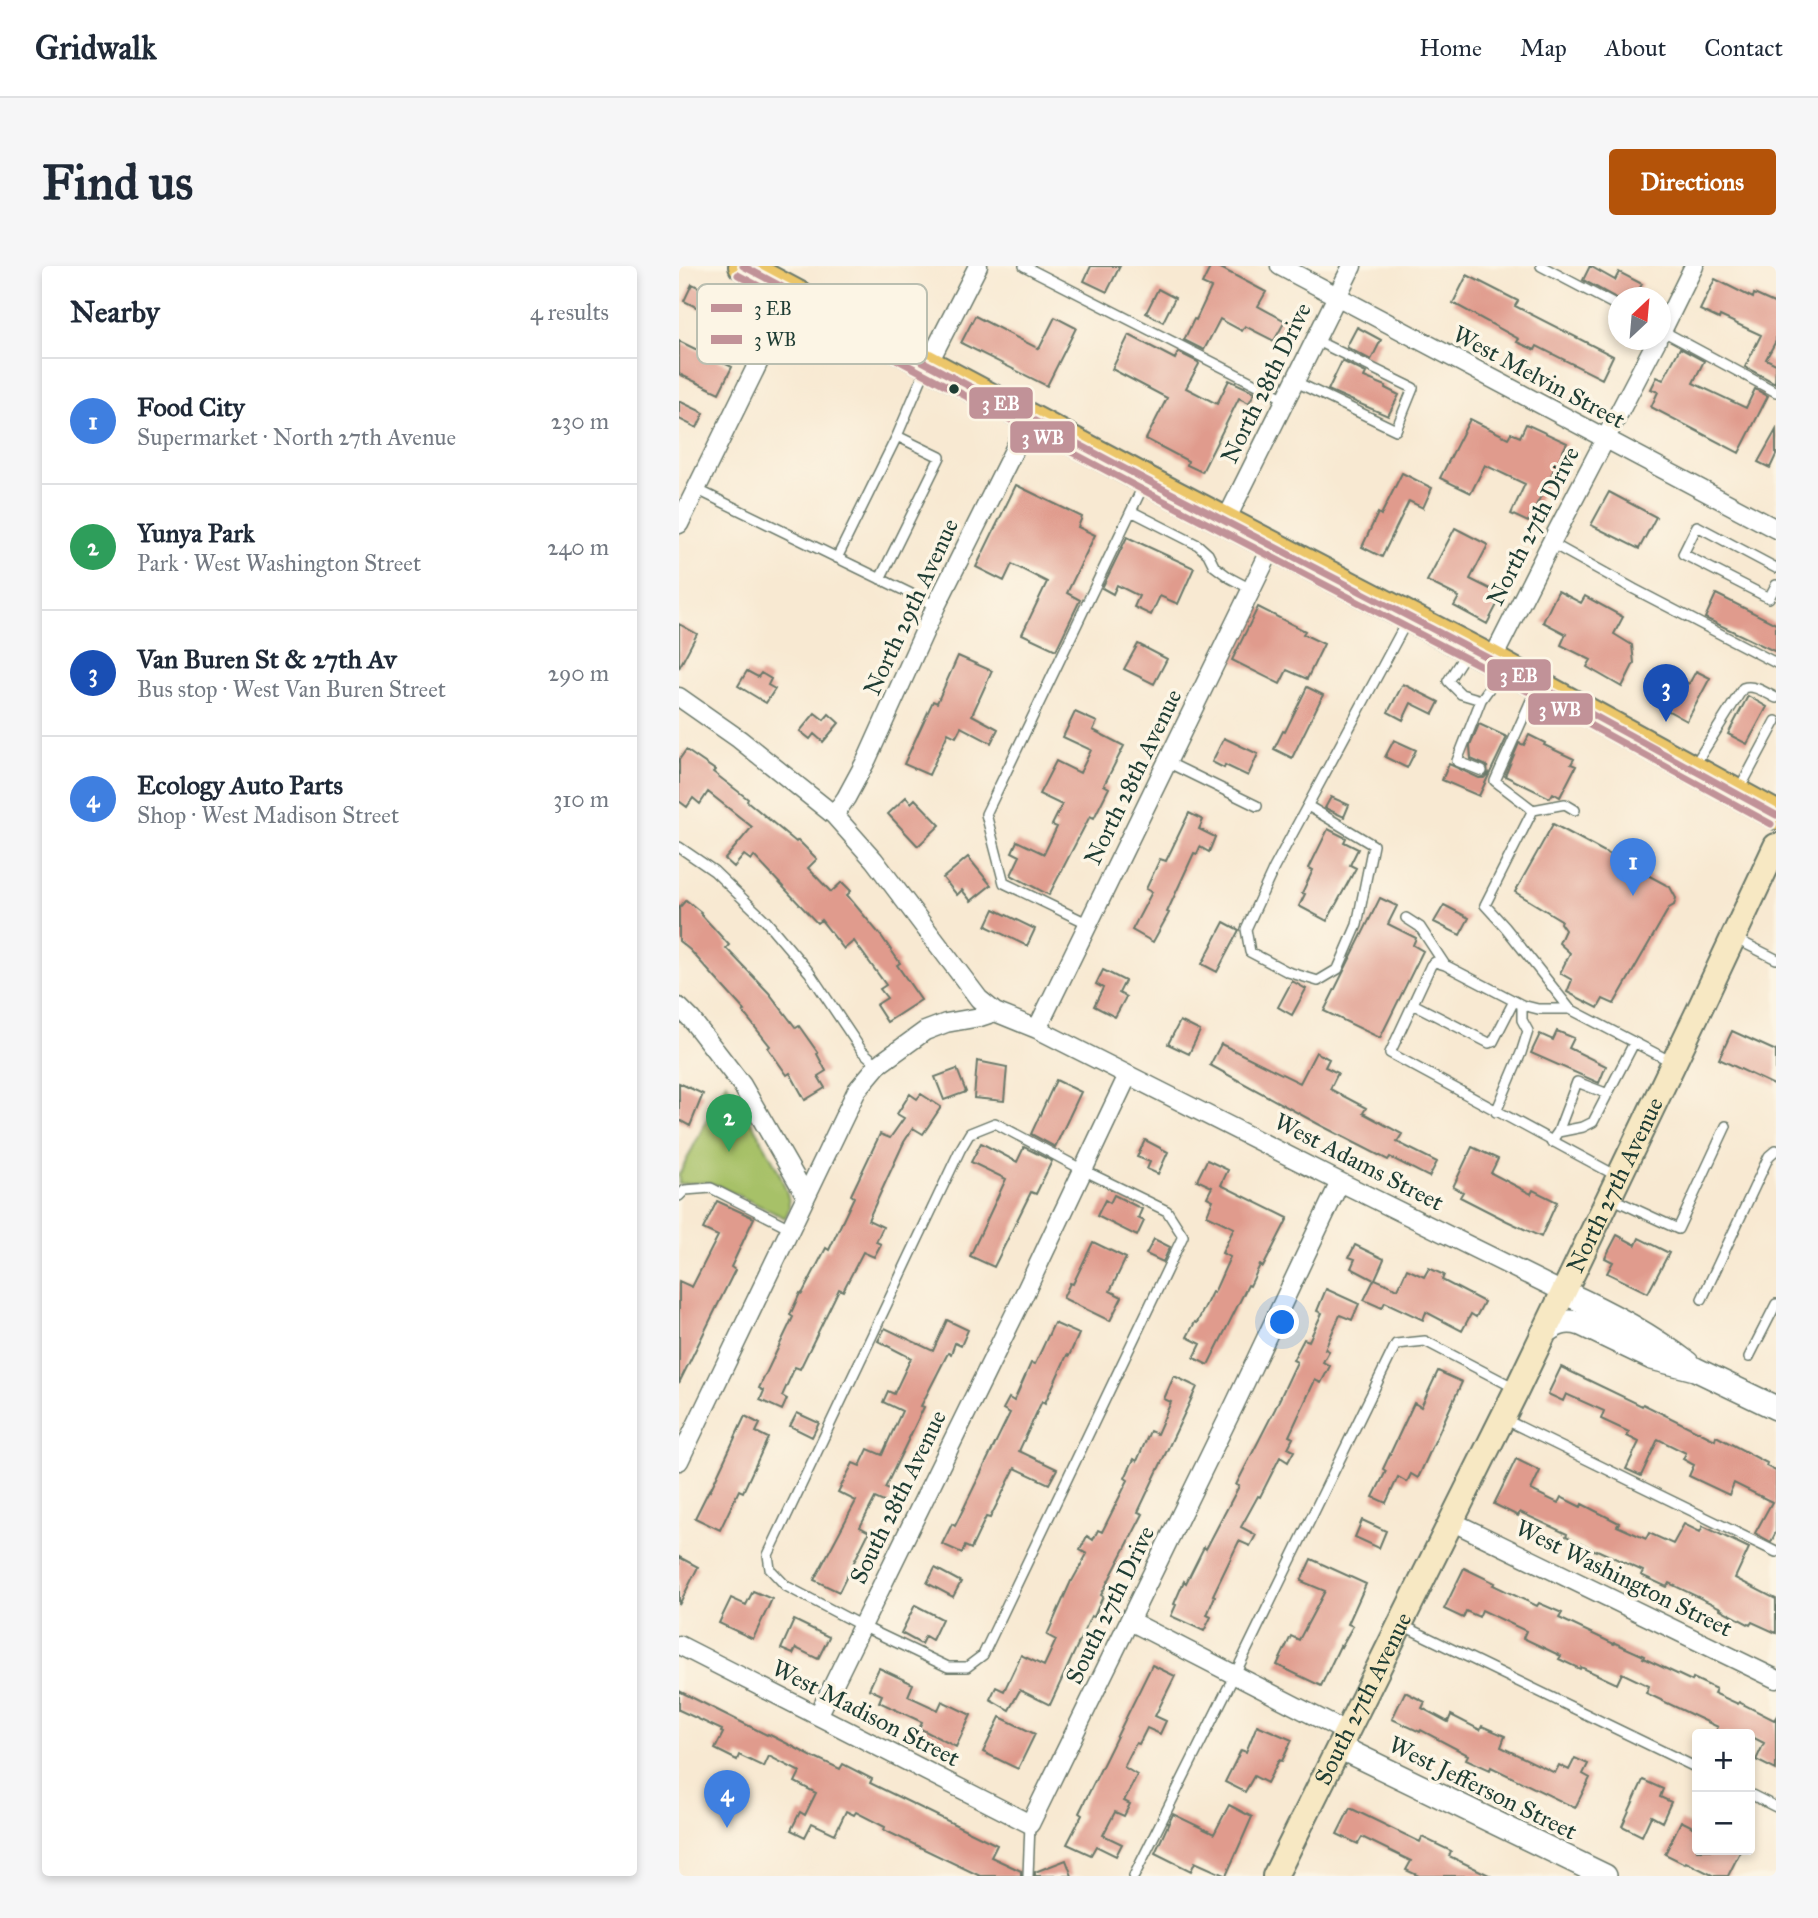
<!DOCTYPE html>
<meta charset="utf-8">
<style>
:root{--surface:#fff;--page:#f6f6f7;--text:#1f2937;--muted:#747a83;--line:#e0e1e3;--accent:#b45309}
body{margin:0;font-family:"IM FELL Great Primer",serif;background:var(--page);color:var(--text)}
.controls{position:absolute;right:21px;bottom:21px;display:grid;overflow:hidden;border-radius:7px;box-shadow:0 4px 10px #0003}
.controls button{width:63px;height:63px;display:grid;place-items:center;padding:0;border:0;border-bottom:2px solid var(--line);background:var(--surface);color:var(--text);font:35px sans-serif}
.compass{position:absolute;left:929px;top:21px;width:63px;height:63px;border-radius:50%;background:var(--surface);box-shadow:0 4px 10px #0003;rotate:26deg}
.you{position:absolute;left:604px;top:1057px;width:24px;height:24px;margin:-18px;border:5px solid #fff;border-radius:50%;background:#1a73e8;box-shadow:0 0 0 10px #1a73e833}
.badge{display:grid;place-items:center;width:46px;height:46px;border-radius:50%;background:var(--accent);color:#fff;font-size:23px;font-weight:700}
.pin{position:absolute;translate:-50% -58px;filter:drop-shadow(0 2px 4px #0008)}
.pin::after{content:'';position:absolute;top:37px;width:24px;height:21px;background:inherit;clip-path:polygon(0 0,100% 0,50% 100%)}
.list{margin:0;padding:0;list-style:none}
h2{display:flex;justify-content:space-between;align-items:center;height:91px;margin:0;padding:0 28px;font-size:30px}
h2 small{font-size:23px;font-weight:400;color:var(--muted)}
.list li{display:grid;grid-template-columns:46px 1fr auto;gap:21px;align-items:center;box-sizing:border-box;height:126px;padding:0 28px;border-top:2px solid var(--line)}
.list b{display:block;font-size:26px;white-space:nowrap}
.list p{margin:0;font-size:23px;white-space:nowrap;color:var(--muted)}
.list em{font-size:23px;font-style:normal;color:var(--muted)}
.map{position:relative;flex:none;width:1097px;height:1610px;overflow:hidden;border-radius:7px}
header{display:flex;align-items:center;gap:42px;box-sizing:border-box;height:98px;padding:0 35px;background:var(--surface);border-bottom:2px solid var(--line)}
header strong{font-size:33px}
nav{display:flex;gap:38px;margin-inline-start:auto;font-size:24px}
.intro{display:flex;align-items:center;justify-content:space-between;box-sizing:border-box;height:168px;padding:0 42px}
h1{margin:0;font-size:49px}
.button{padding:18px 32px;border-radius:7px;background:var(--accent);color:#fff;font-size:24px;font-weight:700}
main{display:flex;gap:42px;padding:0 42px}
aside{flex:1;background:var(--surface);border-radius:7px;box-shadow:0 4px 10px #0003}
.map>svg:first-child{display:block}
</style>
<header>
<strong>Gridwalk</strong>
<nav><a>Home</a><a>Map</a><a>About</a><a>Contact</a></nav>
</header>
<div class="intro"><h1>Find us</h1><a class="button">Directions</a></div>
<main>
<aside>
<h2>Nearby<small>4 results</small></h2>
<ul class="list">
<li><span class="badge" style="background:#3f7fe0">1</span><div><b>Food City</b><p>Supermarket · North 27th Avenue</p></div><em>230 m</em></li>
<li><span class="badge" style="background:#2e9e5b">2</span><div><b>Yunya Park</b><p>Park · West Washington Street</p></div><em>240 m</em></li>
<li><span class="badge" style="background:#1a4fb4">3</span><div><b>Van Buren St &amp; 27th Av</b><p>Bus stop · West Van Buren Street</p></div><em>290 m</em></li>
<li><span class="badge" style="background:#3f7fe0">4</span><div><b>Ecology Auto Parts</b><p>Shop · West Madison Street</p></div><em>310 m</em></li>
</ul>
</aside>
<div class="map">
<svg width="1097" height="1610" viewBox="0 0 1097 1610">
<rect width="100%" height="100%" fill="#fcf5e5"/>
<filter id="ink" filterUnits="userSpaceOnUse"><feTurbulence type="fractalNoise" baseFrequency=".0143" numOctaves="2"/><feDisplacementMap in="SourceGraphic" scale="14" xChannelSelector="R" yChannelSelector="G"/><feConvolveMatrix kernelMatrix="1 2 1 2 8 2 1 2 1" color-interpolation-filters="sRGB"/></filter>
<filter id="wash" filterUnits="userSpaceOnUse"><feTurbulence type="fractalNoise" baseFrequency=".00686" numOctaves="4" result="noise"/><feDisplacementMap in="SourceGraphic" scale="28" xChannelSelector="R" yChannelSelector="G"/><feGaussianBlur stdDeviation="1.57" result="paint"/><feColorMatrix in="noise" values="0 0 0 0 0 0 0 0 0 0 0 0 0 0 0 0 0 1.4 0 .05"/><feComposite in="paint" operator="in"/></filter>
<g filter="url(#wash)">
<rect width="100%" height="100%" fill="#f8e9d2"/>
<path fill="#a7c167" stroke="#637f4e" stroke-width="2" d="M47,816C62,838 113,918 110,942C110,945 107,950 106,952L38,919L29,916L0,918V909Z"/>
<g id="blocks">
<path fill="#e09b8d" d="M412,0H441L428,26L405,15Z
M532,0H538L587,26L579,40L606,55L595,75L566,60L563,65L541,53L525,84L505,74L515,53L517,54L532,22L523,18Z
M911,0L936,14L940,6L963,18L956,32H937L904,14Z
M788,9L839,35L836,40L934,90L923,113L858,80L856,84L838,76L840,73L774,37Z
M1036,13L1074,32L1075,28L1097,38V75L1087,93L1097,98L1096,117L1066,101L1082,69L1041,50L1040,53L1021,44Z
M13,18L56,39L47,56L5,35Z
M479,23L496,32L484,56L467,47Z
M296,50L360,83L376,51L397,62L368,120L282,77Z
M678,61L702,74L692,94L669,82L668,80Z
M450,69L496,93L499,86L519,96L520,98L507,122L538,138L550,114L576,126L570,137L560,132L523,206L508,199L509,195L467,173L488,132L433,103Z
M0,75L53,101L40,127L0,108Z
M1001,82L1025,95L1014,117L1067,142L1076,123L1089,130L1060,187L972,141L979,126L972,123L978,111L984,114Z
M663,95L687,107L685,111L707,120L706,122L720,129L709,150L649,124Z
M0,135L25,147L18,162L0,153Z
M791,153L829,172L832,167L841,171L847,158L888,177L849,256L832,248L846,218L806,199L792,227L761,212Z
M1097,164V189L1091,202L1079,196Z
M723,207L753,222L744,242L730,235L703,291L683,281L699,247L702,249Z
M337,219L403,251L399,261L416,269L388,327L401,334L377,384L343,368L368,316L333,298L325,315L297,301Z
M930,226L977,251L960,283L912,259Z
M776,262L809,279L791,313L823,329L808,358L775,340L780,331L748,315Z
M448,271L515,302L499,338L481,330L472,349L455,341L460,330L438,319L434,328L423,322Z
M879,325L902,337L906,330L944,351L935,368L953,379L955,397L943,421L908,401L912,394L882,379L887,368L864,356Z
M1037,328L1097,358V386L1026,352Z
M579,341L626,365L624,368L645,378L628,413L608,404L601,418L553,394Z
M0,358L18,368L0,402Z
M459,378L488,393L475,418L445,403Z
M279,390L313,405L293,449L319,463L312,477L282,461L277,471L269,467L250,509L225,498L254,435L258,437Z
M68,405L79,411L82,407L92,413L89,419L96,423L87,437L59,420Z
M1017,405L1031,412L1008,455L972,435L988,406L1010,418Z
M724,418L760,436L754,448L732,437L724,454L709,446Z
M628,421L644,429L613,492L595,483L604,465L606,466Z
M1069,430L1088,441L1068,478L1049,468Z
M396,446L418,456L414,464L445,480L425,519L430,522L415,552L411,550L370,629L332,609L341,590L333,586L338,575L365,588L378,561L373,559L383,539L360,528L377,495L401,507L412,484L384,471Z
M136,447L145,454L150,448L160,457L144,476L135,468L131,473L121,465Z
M800,458L828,471L800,530L763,514L770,498L800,512H805L809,508L808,500L792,493L791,480Z
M850,469L866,477L865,479L895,493L892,498L897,500L881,531L874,527L871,532L826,510L840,477L845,479Z
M545,472L579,488L569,510L546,499L545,502L533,496Z
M715,474L737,484L728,502L706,491Z
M7,484L36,504L34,506L69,533L68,535L117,576L119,574L138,593L129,602L152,626L163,616L172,625L168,629L203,671L221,697L218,699L242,734L208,756L197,739L208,732L201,723L207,719L175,675L165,683L142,654L138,657L75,590L72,594L65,589L55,601L46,593L73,561L29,526L21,538L14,532L8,541L0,535V494Z
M227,531L232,537L236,533L261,559L239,580L209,548Z
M652,531L670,539L665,551L646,542Z
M510,547L524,554L520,563L536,571L530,586L521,581L518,588L515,587L488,646L490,647L474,676L453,664L473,626L467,623L481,593L487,595Z
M874,558L991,621L997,632L995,639L990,642L935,738L924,733L919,742L888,726L893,714L881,707L891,687L880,677L886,664L881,657L882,654L836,626Z
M649,563L667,572L665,576L679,583L671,599L677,602L648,655L620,640L626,628L623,627L634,604L630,602Z
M289,591L312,619L292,635L283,624L278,629L264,612Z
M701,632L718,640L709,658L737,672L734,679L744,685L701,772L645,745Z
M7,634L22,646L21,647L50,679L47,682L90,727L117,762L120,760L139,787L138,788L147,805L139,810L146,822L126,834L111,807L108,809L89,782L91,780L64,746L66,745L11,684L0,675V642Z
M765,639L790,652L781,669L755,656Z
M315,643L356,663L348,680L307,660Z
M545,656L560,664L538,706L523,698Z
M424,704L446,715L440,727L447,731L436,751L415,740L424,722L417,718Z
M613,715L627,723L613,749L599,741Z
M501,755L521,765L510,788L489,778Z
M878,765L895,772L890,782L927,800L920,817L852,787L861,768L874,774Z
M1053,765L1097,785V820L1040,793Z
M542,778L621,817L637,786L650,793L646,801L659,807L651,823L687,842L684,847L723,868L718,876L758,896L750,911L711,891L709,894L641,859L531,799Z
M298,795L328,801L325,835L295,832Z
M278,803L287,826L265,834L256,811Z
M377,814L402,826L376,881L352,868Z
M0,817L24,828L11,860L0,854Z
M231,828L238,833L242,828L262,841L244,868L234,862L225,876L189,954L204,961L197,976L202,978L195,991L184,986L164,1025L160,1023L121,1103L116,1101L103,1130L108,1133L103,1144L81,1134L85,1125L80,1122L114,1051L111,1049L121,1027L123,1028L147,982L150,984L175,931L172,929L201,868L211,872L225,852L218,848Z
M466,874L489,886L479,908L468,903L471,896L458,891Z
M302,877L338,896L345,881L373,895L357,928L352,926L315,1001L291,990L327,913L292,896Z
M793,881L819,893L812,907L852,928L854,924L878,936L862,971L828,955L781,931L784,926L774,921Z
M528,894L549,904L542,919L609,952L584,1001L581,999L571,1020L569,1019L529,1099L515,1092L522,1078L508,1071L516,1056L518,1057L533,1026L535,1027L551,991L543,987L555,962L528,949L534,934L528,931L533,921L518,914Z
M435,929L463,943L459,952L465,955L458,970L418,950L426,934L431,937Z
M38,935L75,952L52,1001L56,1004L0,1117V1015L13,1021L39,970L24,963Z
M938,969L957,979L960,972L990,987L969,1027L928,1007L934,996L926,992Z
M475,973L491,981L484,996L467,988Z
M414,976L447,992L431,1025L443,1031L431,1055L384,1032L391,1017L394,1018Z
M676,979L705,993L696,1013L719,1023L728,1003L745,1011L750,1002L765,1009L763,1014L805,1036L797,1051L792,1048L783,1065L747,1046L744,1054L706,1036L703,1042L685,1034L695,1014L672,1002L676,993L670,991Z
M647,1023L680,1038L673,1054L661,1049L646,1083L650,1085L644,1096L651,1100L642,1117L636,1114L610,1170L614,1172L609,1182L615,1185L609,1196L601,1191L581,1231L579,1230L562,1261L577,1269L571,1280L560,1275L534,1329L536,1330L528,1349L532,1351L525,1365L492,1350L497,1339L495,1338L505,1315L507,1317L525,1281L527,1283L560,1220L557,1219L596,1143L618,1096L614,1094L625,1073L630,1075L643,1047L638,1045Z
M268,1054L289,1064L282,1080L276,1077L272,1088L269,1087L242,1140L245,1141L206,1222L215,1226L209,1238L196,1232L181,1261L190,1266L160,1326L135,1314L177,1235L159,1226L174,1197L181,1200L189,1183L203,1189L223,1145L204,1136L209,1125L215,1128L232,1092L199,1075L206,1062L254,1085Z
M375,1057L400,1068L390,1090L388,1089L366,1137L363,1135L340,1185L378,1203L370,1218L336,1202L311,1252L307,1251L292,1283L286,1280L283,1287L263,1278L273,1258L276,1260L331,1147L324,1143L330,1132L335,1135L352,1097L356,1098Z
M882,1101L963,1140L964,1138L1036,1174L1037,1170L1088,1197L1087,1200L1097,1205V1266L1092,1276L1076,1267L1093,1236L1055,1217L1050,1229L1010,1210L1015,1199L1004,1193L1007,1187L979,1173L962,1210L947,1203L960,1176L948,1170L950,1166L922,1153L925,1145L887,1128L884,1135L869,1128Z
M759,1105L783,1116L739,1212L732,1208L728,1216L719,1211L707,1237L694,1231L707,1205L704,1203L735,1137L742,1141Z
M495,1110L518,1121L459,1246L464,1248L422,1329L424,1330L415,1351L412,1350L371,1439L341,1424L330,1444L311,1433L317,1421L325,1425L342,1389L365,1400L377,1374L368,1369L392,1315H393L408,1288L401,1284L408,1270L414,1274L419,1264L423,1266L449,1214L446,1212L455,1193L458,1195L471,1165L478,1168L492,1136L485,1133Z
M118,1147L140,1157L133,1171L111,1160Z
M66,1150L81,1158L77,1166L89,1172L64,1226L60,1224L41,1264L16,1252L30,1224L31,1225Z
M837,1193L861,1205L852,1224L879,1237L882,1231L902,1241L903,1238L940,1257L938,1260L967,1273L970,1267L994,1278L1005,1258L1021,1266L1024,1260L1070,1282L1056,1312L1097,1333V1367L1073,1356L1071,1359L1041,1343L1042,1342L990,1317L988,1321L962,1309L964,1305L918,1284L917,1285L887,1270L888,1268L841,1246L839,1250L815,1238Z
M683,1254L707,1265L700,1282L676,1271Z
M0,1291L19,1301L0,1339Z
M632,1293L687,1318L669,1358L674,1360L662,1381L661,1380L642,1420L598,1399L612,1370L620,1374L646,1325L622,1315Z
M256,1302L282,1316L274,1331L248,1317Z
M785,1302L816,1317L814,1319L858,1340L860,1337L883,1347L880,1352L935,1378L936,1377L965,1390L964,1392L1013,1415L1014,1412L1037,1423L1035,1427L1059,1438L1060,1436L1095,1454L1097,1451V1504L1077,1494L1085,1477L1071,1470V1468H1035L1039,1461L967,1427L970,1420L943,1407L938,1418L902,1401L901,1403L880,1393L882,1390L844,1372L847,1365L803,1344L800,1351L787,1345L784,1352L765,1343Z
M74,1325L93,1333L74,1373L40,1357L52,1332L67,1339Z
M236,1339L263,1353L253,1374L246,1370L242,1378L222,1367Z
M115,1354L150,1371L139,1393L117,1382L114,1388L102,1383Z
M473,1399L496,1410L476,1450L487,1455L481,1468L468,1462L460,1478L457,1477L445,1501L458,1509L445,1535L451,1538L445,1550L436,1546L424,1569L443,1578L437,1590L417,1580L412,1589L388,1578L403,1549L400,1547Z
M200,1402L234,1418L229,1430L259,1444L263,1435L292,1449L277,1481L240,1462L243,1456L200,1436L203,1429L190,1423Z
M0,1425L88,1469L89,1468L111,1479L137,1493L138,1492L161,1503L164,1498L193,1513L191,1517L318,1579L312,1591L342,1605V1610H301L205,1564L206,1561L177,1546L175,1549L167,1545L156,1568L133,1557L126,1571L112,1564L121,1546L126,1549L137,1527L116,1516L121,1506L90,1490L85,1501L60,1489L58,1494L36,1483L44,1467L42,1466L43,1464L0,1444Z
M726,1426L746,1436L743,1442L769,1456L772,1449L801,1464L803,1460L826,1470L822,1481L876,1507L880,1499L890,1504L896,1492L909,1498L904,1508L911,1512L896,1542L812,1501L811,1504L787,1493L789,1489L742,1464L741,1466L713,1453Z
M321,1451L356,1468L339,1503L304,1486Z
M578,1459L613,1474L603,1495L600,1494L588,1517L575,1510L566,1526L546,1516L562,1484L567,1486Z
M964,1514L984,1523L981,1531L992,1536L983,1556L972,1550L963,1570L943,1560Z
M550,1539L573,1551L547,1610L516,1596L512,1605L476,1587L494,1548L535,1568Z
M671,1542L741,1576L743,1571L772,1585L770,1590L812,1610H740L727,1604L732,1595L683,1571L679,1578L658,1568Z
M1002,1555L1018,1563V1584H1062L1049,1610H1035L1007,1596L1006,1598L986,1588Z
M387,1594L393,1610H356V1606Z"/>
</g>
</g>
<g filter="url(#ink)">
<use href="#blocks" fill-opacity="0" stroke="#6b796b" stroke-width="2"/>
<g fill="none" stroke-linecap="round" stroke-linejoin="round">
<g stroke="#6b796b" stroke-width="12">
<path id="service" d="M345,0L606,133
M862,0L940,41
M982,64L1097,126
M615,115L717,164L734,122L636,74
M17,223L257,340
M452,245L519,279L529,288L535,300L551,312L572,323
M872,277L955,323L1097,397
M158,292L218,170L248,100
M1097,302L1018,260L1004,288L1090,332L1097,319
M201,313L261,191L218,170
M789,384L769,415L782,428L802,434L823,404
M802,434L778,495L803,505
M488,496L578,540
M1015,500L1064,422C1075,418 1087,427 1097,432
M1060,524L1097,455
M629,540L694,579L678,659L659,703L639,715L609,706L571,686L567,663L595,602L729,353
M854,544L816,515L858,421
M896,544L886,538L854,544L806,639L826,661L891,743L993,796
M0,581L35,605L86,654L130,706L183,785L199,799
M727,652L741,661L766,699
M410,658L325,617L307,548L466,216
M1055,672L1097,693
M734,738L810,777L814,776L835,735
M891,743H859L843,739L766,699L756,696L752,699L711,787L938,910
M817,846L842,787L849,765L843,754V739
M316,857L404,904L488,945L504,970L304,1389L288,1401H269L183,1360L107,1320L91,1303L89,1289L281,884L291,867Z
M879,866L898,816L929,828
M872,876L879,866L904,861L914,856L955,777
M0,930L6,924L32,922L111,962
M932,932L999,963L1047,860
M1023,1033L1090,890L1097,884
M1070,1091L1097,1038
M825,1153L1097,1286
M723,1359L1018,1502
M1071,1528L1097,1541
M349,1610L351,1558
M455,1610L556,1408L717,1078L746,1075L836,1122"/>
</g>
<g stroke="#6b796b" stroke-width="21">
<path id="minor" d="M601,0L1097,263
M982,67L1015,0
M249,98L299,0
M546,256L673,0
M0,258L114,26
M813,394L872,277L978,74
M0,431L60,473L155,549L195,594L300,733L316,746L358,763L661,916L884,1026
M155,549L167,532L188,493L257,340L351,152
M0,741L12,753L63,819L127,930
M358,763L593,281
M0,1195L178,824L199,799L246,765L267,757L301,751L316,746
M772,1255L1097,1413
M451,1355L667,1466
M0,1379L351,1558L555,1140L661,916
M139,1450L343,1033L449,809"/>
</g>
<g stroke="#6b796b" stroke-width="26">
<path id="tertiary" d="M884,1026C927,1045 970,1068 1008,1097
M864,1067C877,1058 886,1053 902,1058L973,1092L1016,1103L1097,1142
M660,1481L926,1610"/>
</g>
<g stroke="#6b796b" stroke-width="28">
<g id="secondary">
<path id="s1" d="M596,1610L838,1123L1022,740L1097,580"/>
</g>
</g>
<g stroke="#6b796b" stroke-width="32">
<path id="primary" d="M64,0L467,214L813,394L1097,549"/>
</g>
<use href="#service" stroke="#fff" stroke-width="9"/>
<use href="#minor" stroke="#fff" stroke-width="18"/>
<use href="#tertiary" stroke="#fff" stroke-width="23"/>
<use href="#secondary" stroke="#f7e8c3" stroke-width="24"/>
<use href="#primary" stroke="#ecc669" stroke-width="28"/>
<g stroke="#fcf5e5" stroke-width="12">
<path id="bus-1" d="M64,0L467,214L813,394L1097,549"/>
</g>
<g stroke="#fcf5e5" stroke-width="12">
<path id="bus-2" d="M59,9L462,223L808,403L1092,558"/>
</g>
<use href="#bus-1" stroke="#c19298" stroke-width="7"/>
<use href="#bus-2" stroke="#c19298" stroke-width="7"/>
</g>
</g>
<circle fill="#1f3d34" stroke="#fcf5e5" stroke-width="2.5" cx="275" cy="123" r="6"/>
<g text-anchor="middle" stroke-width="7" stroke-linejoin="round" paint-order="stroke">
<g font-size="24" fill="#1f3d34" stroke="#fcf5e5">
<text transform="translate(860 111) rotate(28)" y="8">West Melvin Street</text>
<text transform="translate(587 117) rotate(-64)" y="8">North 28th Drive</text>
<text transform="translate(854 260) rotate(-63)" y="8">North 27th Drive</text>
<text transform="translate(232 341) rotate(-65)" y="8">North 29th Avenue</text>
<text transform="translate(454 511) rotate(-64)" y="8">North 28th Avenue</text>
<text transform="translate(680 896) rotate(27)" y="8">West Adams Street</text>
<text dy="8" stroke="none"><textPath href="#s1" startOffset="770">North 27th Avenue</textPath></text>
<text transform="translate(219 1231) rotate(-64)" y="8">South 28th Avenue</text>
<text transform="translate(945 1312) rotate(26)" y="8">West Washington Street</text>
<text transform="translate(431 1339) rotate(-64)" y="8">South 27th Drive</text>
<text dy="8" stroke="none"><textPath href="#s1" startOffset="198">South 27th Avenue</textPath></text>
<text transform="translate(187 1447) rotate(27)" y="8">West Madison Street</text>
<text transform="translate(804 1522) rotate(26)" y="8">West Jefferson Street</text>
</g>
</g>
<rect x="18" y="18" width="230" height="80" rx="10" fill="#fcf5e5" stroke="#babeb0" stroke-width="2"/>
<rect x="32" y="38" width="31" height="8" fill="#c19298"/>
<rect x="32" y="69" width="31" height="9" fill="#c19298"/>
<g font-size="19" fill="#1f3d34">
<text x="75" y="49">3 EB</text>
<text x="75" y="80">3 WB</text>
</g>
<g stroke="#fcf5e5" stroke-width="2.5">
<rect x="289" y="120" width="66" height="34" rx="7" fill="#c19298"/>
<rect x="330" y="154" width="67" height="34" rx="7" fill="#c19298"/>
<rect x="807" y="392" width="66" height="34" rx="7" fill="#c19298"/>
<rect x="848" y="426" width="67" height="34" rx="7" fill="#c19298"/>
</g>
<g font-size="19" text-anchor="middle" font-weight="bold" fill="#fff">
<text x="322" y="144">3 EB</text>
<text x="364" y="178">3 WB</text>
<text x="840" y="416">3 EB</text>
<text x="881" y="450">3 WB</text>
</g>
</svg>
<div class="controls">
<button>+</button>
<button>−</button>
</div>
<svg class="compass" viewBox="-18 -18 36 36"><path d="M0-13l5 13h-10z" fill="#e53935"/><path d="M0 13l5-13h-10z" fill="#747a83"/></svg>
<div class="you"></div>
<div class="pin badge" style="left:954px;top:630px;background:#3f7fe0">1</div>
<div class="pin badge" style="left:50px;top:886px;background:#2e9e5b">2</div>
<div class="pin badge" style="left:987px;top:456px;background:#1a4fb4">3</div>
<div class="pin badge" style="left:48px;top:1562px;background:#3f7fe0">4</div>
</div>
</main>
